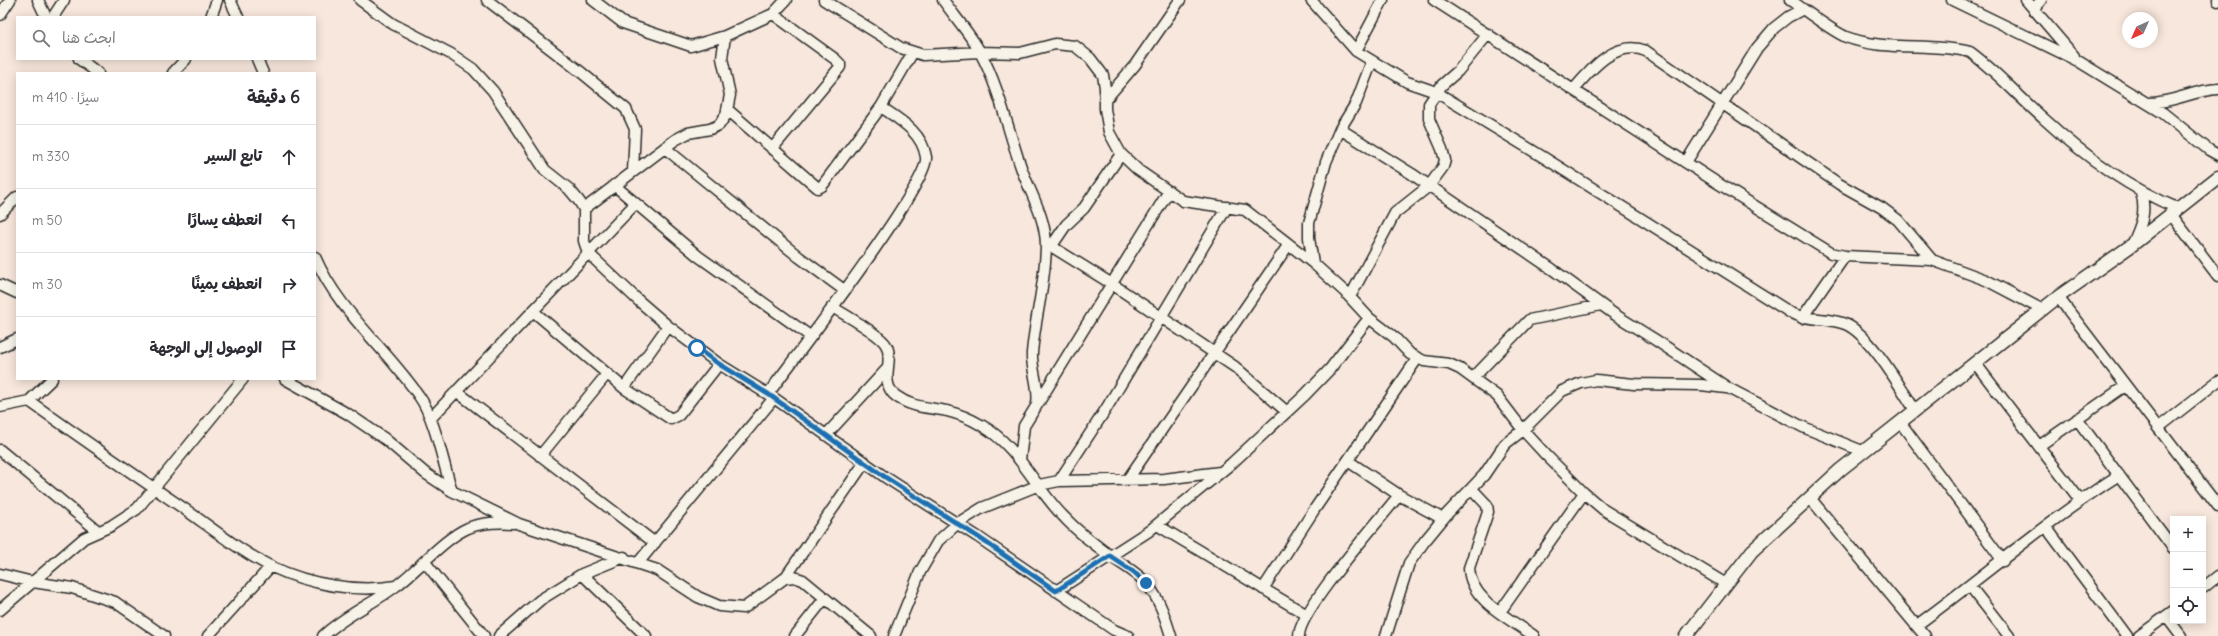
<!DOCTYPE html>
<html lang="ar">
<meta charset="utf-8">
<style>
:root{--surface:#fff;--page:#f7f7f7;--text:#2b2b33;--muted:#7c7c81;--line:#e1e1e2}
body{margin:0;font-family:Delius,"Playpen Sans Arabic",sans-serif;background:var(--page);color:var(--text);direction:rtl}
.controls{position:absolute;right:12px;bottom:12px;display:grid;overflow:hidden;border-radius:0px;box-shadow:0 2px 10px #0003}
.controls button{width:36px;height:36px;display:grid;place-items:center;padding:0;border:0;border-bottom:1px solid var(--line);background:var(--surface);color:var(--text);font:20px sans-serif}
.compass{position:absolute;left:2122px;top:12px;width:36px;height:36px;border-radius:50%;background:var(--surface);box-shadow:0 2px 10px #0003;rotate:225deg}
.stop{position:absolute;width:12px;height:12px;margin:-9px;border:3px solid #1f6fb2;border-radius:50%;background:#fff}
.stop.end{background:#1f6fb2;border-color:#fff;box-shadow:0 1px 4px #0008}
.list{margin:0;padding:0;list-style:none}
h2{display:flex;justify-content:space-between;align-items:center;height:52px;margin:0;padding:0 16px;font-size:17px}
h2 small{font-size:13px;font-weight:400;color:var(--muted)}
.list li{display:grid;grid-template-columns:26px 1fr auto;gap:12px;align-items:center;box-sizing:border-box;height:64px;padding:0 16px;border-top:1px solid var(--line)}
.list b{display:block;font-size:15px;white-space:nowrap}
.list em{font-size:13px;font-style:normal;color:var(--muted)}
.icon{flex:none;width:22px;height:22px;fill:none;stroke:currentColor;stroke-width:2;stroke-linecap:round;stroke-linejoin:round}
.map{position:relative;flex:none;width:2218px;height:636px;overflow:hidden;direction:ltr}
.search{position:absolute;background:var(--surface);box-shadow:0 2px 10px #0003;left:16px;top:16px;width:300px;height:44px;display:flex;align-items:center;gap:10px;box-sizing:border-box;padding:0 14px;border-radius:0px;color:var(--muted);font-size:15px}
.panel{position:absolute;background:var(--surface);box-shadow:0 2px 10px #0003;left:16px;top:72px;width:300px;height:308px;border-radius:0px;direction:rtl}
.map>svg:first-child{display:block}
</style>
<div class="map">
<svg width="2218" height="636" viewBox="0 0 2218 636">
<rect width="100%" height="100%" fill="#f8e7dc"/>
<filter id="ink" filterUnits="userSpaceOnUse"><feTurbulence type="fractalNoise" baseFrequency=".025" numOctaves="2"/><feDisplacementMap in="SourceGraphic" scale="8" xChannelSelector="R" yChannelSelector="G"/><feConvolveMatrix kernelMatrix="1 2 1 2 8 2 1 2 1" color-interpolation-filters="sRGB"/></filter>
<g filter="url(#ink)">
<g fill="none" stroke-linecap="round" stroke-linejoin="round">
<g stroke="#2b2b2b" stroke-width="13">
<path id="minor" d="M38,0L46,17
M230,0L238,17
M360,0L393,24L451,54L473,69L493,91L545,170L569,189L579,201L584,209V241L588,253L639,301L668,326L719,364L774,398L885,477L978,537L1114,630L1128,636
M487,0L582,73L626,109L635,129L633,171
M593,0L623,23L691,46L725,36L773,14L786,0
M824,0L901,48L923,55L980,52L1020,53L1055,44L1075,46L1090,58L1103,75L1105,88V109L1109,132L1121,154L1138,170L1183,201L1245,210L1313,263L1345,292L1369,318L1394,337L1410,354L1424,361L1449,364L1460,369L1497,396L1523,430L1546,455L1584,493L1604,510L1726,584
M943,0C955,17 970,34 980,52C1000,89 1008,131 1022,170C1031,194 1045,217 1046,244C1046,281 1035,317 1032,353C1031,370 1040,387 1037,404
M1311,0L1356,51L1407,82L1436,92L1543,157L1791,313C1808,321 1828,317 1845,324C1870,334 1900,387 1915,410
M1434,0L1716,182L1831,253L1845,256L1932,260L1986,280L2043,310
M1790,0C1805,10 1830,30 1846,37C1886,52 1930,42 1970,52C1996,71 2018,96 2043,118C2081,153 2129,188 2177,208
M1952,0L2078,61L2163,113L2209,150L2218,155
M2026,0L2074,56
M2218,0V1
M2034,10L2041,0
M0,15L10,0
M53,17L64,0
M211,17L217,0
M1356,51L1383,0
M79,59L98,73
M257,59L263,73
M173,73L186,59
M1574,89C1592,68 1616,39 1646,51L1839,184L1882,208L1898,220L1932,260
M1105,100L1135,65L1180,0
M2148,103C2174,103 2193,90 2218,89
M728,110L818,188L822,186L881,107L913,52
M1340,129L1412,174L1552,269L1614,314L1654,339L1728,388L1803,427L1862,451
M665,148L799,257L844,290
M772,149L840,67V64L835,59L773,14
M1686,162L1757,48L1774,28L1788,17L1803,9
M614,185L698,256L810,336
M584,209L675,140L688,133L710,129L719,125L726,115L730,95L722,58L725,36
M2170,213L2218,276
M0,214L17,197
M1046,243L1112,284L1235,367L1287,412
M2132,245C2141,226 2147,212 2141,192
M1051,247L1066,225L1084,208L1121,154
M315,257C338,311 386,348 419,396C435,418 443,463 452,491
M1313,263L1309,238V223L1326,162L1340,129L1356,103L1372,61
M0,285L17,293
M1350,297L1395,213L1429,186L1443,167L1445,160L1442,149L1429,119V104L1442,85L1458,71L1488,34
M2058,297L2218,506
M832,307C844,314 881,335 886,345C895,360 878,382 896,396C912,408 928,407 947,411C959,414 971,419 981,425C1019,446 1035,489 1065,518C1078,532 1094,544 1109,555C1122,565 1137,572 1147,584C1160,600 1165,617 1171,636
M533,311L624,388L671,419L679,415L719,364
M1802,318L1845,256
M0,347L17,339
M1976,364L2080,500
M1473,378L1529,320L1601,305
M285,379L348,414L385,439L425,473L452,491L519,524L657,570L698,597L719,606L744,608L785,578L865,462
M624,388L668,326
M456,391L655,543
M768,394C792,361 930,184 926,157C922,132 900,120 881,107
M29,401C81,438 133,474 186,510C213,529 241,552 272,567C309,584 355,593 396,586
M0,407L29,401L52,379
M431,418L635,204
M2077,419L2173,548
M1900,422L2003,561
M2158,428L2218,381
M827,434L886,370
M2039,446L2125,386
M0,450L98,531
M540,456L607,374
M1020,460L1024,426L1169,191
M1348,461L1399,495L1443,519
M1128,479L1289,244
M1059,481L1106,409L1227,207
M1472,489L1487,505L1488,512L1469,568C1470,601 1511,619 1534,636
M1810,498L1925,636
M1157,525L1307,615
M2046,527L2127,636
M425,562L484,636
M638,563L774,398
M0,574L33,582L72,588L115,602L164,636
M582,574L646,636
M785,578L794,577L803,580L871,636
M1970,586L2009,636
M2203,588L2218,576
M1263,589L1314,510L1417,359
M1056,591L1149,531L1232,463L1305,395L1330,369L1369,318
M0,610L84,538L111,526L137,509L243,379
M1500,612L1584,493
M2166,616L2181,636
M1917,625C1984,576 2048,520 2119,475
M208,636L271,566
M323,636C345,615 373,604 396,586C419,569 443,539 468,528C483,522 498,522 513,523
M499,636L540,600L582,574L624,557
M795,636L825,598
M894,636L920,572L938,541L958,523L982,508L1039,485L1059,481L1164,479L1220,472
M1299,636C1299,610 1380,520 1399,495
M1386,636L1409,563L1424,542L1447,514L1484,475L1505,444L1523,430L1562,391L1581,383L1596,380L1634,384L1701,385L1726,388
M2139,636L2173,611"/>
</g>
<g stroke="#2b2b2b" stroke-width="15">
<path id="tertiary" d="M1686,636L1752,551L1840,470L2058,297L2132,245L2218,177"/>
</g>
<use href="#minor" stroke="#f7f3e8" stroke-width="10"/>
<use href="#tertiary" stroke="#f7f3e8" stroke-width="12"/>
</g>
</g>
<g fill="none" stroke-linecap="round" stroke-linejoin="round" filter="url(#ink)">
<path stroke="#1f6fb2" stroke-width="5" d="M697,348L719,364L768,394L885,477L978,537L1056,591L1110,556L1134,572L1146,583"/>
</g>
</svg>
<div class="controls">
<button>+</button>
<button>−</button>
<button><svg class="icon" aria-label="locate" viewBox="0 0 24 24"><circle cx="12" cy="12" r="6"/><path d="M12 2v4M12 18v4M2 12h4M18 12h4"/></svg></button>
</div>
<svg class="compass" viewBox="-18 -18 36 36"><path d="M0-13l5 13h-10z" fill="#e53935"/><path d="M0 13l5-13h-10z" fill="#7c7c81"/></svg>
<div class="stop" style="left:697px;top:348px"></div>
<div class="stop end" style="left:1146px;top:583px"></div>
<div class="search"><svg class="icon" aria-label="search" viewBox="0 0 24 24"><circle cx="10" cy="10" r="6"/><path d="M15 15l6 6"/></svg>ابحث هنا</div>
<section class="panel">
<h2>6 دقيقة<small>سيرًا · 410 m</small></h2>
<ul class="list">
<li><svg class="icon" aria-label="ahead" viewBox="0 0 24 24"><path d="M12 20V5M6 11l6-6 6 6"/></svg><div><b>تابع السير</b></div><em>330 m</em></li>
<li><svg class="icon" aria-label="left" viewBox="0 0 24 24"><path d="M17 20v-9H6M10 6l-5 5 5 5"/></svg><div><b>انعطف يسارًا</b></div><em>50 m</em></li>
<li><svg class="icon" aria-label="right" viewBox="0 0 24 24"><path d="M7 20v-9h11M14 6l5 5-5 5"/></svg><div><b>انعطف يمينًا</b></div><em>30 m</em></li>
<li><svg class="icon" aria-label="arrive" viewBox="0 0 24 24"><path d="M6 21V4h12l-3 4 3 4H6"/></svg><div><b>الوصول إلى الوجهة</b></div></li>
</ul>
</section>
</div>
